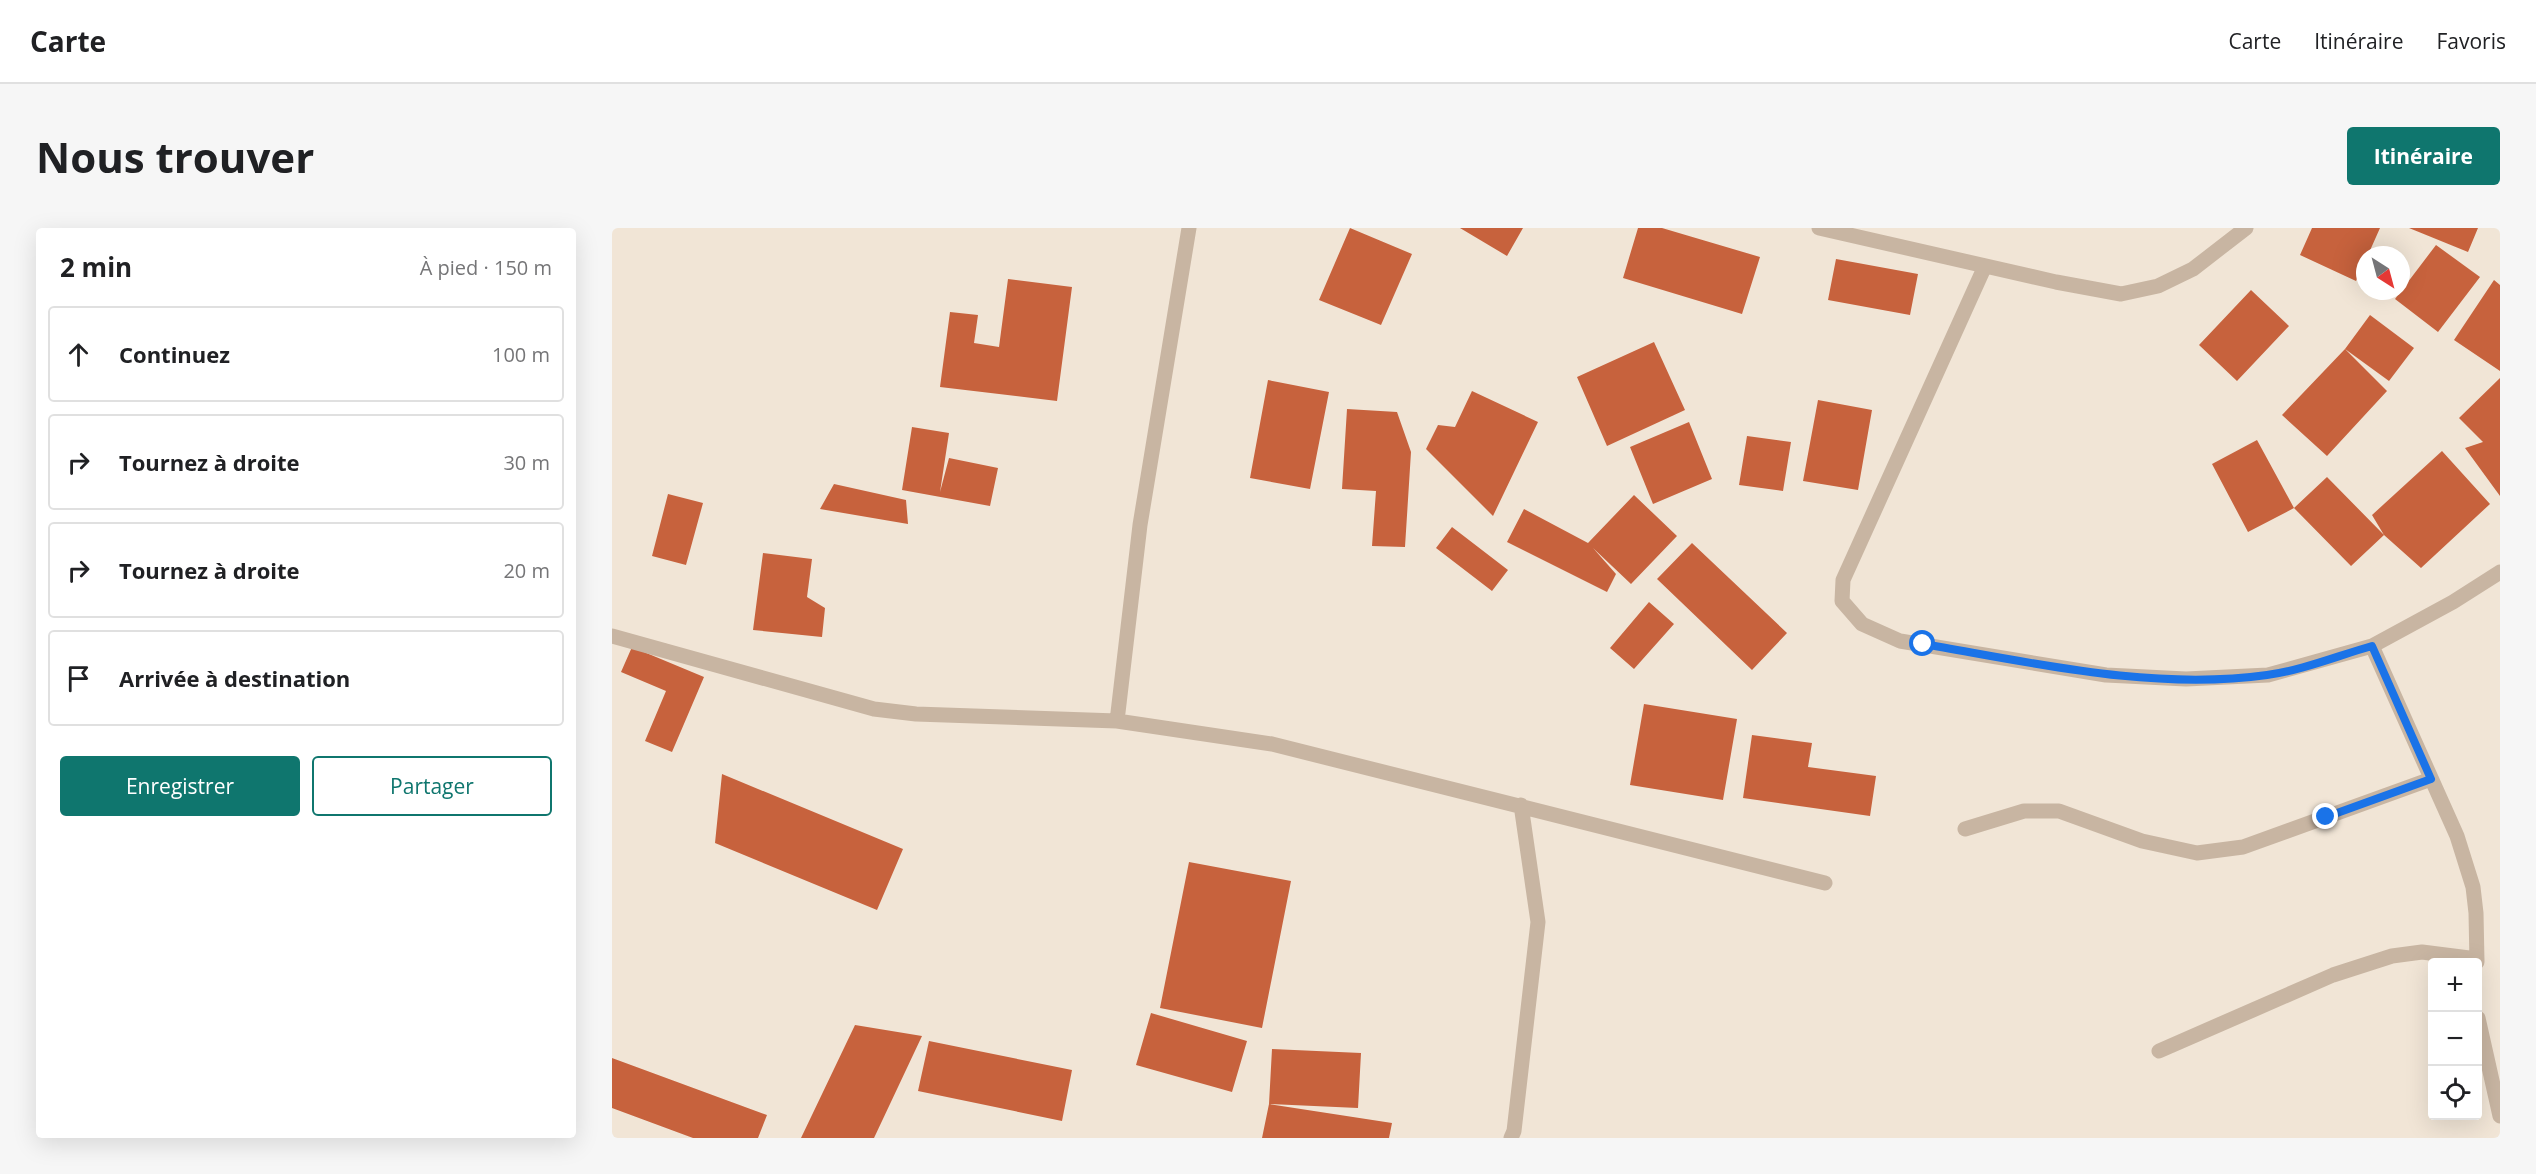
<!DOCTYPE html>
<html lang="fr">
<meta charset="utf-8">
<style>
:root{--surface:#fff;--page:#f6f6f6;--text:#202124;--muted:#757577;--line:#e0e0e0;--accent:#0f766e}
body{margin:0;font-family:"Open Sans",sans-serif;background:var(--page);color:var(--text)}
.controls{position:absolute;right:18px;bottom:18px;display:grid;overflow:hidden;border-radius:6px;box-shadow:0 6px 24px #0002}
.controls button{width:54px;height:54px;display:grid;place-items:center;padding:0;border:0;border-bottom:2px solid var(--line);background:var(--surface);color:var(--text);font:30px sans-serif}
.compass{position:absolute;left:1744px;top:18px;width:54px;height:54px;border-radius:50%;background:var(--surface);box-shadow:0 6px 24px #0002;rotate:144deg}
.stop{position:absolute;width:18px;height:18px;margin:-14px;border:4px solid #1a73e8;border-radius:50%;background:#fff}
.stop.end{background:#1a73e8;border-color:#fff;box-shadow:0 2px 6px #0008}
.list{margin:0;padding:0;list-style:none}
h2{display:flex;justify-content:space-between;align-items:center;height:78px;margin:0;padding:0 24px;font-size:26px}
h2 small{font-size:20px;font-weight:400;color:var(--muted)}
.list li{display:grid;grid-template-columns:39px 1fr auto;gap:18px;align-items:center;box-sizing:border-box;height:96px;margin:0 12px 12px;padding:0 12px;border:2px solid var(--line);border-radius:6px}
.list b{display:block;font-size:22px;white-space:nowrap}
.list em{font-size:20px;font-style:normal;color:var(--muted)}
.actions{display:flex;gap:12px;padding:18px 24px}
.actions a{flex:1;padding:14px 0;border:2px solid var(--accent);border-radius:6px;text-align:center;font-size:21px;color:var(--accent)}
.actions .main{background:var(--accent);color:#fff}
.icon{flex:none;width:33px;height:33px;fill:none;stroke:currentColor;stroke-width:2;stroke-linecap:round;stroke-linejoin:round}
.map{position:relative;flex:none;width:1888px;height:910px;overflow:hidden;border-radius:6px}
header{display:flex;align-items:center;gap:36px;box-sizing:border-box;height:84px;padding:0 30px;background:var(--surface);border-bottom:2px solid var(--line)}
header strong{font-size:28px}
nav{display:flex;gap:33px;margin-inline-start:auto;font-size:21px}
.intro{display:flex;align-items:center;justify-content:space-between;box-sizing:border-box;height:144px;padding:0 36px}
h1{margin:0;font-size:42px}
.button{padding:15px 27px;border-radius:6px;background:var(--accent);color:#fff;font-size:21px;font-weight:700}
main{display:flex;gap:36px;padding:0 36px}
aside{flex:1;background:var(--surface);border-radius:6px;box-shadow:0 6px 24px #0002}
.map>svg:first-child{display:block}
</style>
<header>
<strong>Carte</strong>
<nav><a>Carte</a><a>Itinéraire</a><a>Favoris</a></nav>
</header>
<div class="intro"><h1>Nous trouver</h1><a class="button">Itinéraire</a></div>
<main>
<aside>
<h2>2 min<small>À pied · 150 m</small></h2>
<ul class="list">
<li><svg class="icon" aria-label="ahead" viewBox="0 0 24 24"><path d="M12 20V5M6 11l6-6 6 6"/></svg><div><b>Continuez</b></div><em>100 m</em></li>
<li><svg class="icon" aria-label="right" viewBox="0 0 24 24"><path d="M7 20v-9h11M14 6l5 5-5 5"/></svg><div><b>Tournez à droite</b></div><em>30 m</em></li>
<li><svg class="icon" aria-label="right" viewBox="0 0 24 24"><path d="M7 20v-9h11M14 6l5 5-5 5"/></svg><div><b>Tournez à droite</b></div><em>20 m</em></li>
<li><svg class="icon" aria-label="arrive" viewBox="0 0 24 24"><path d="M6 21V4h12l-3 4 3 4H6"/></svg><div><b>Arrivée à destination</b></div></li>
</ul>
<div class="actions"><a class="main">Enregistrer</a><a>Partager</a></div>
</aside>
<div class="map">
<svg width="1888" height="910" viewBox="0 0 1888 910">
<rect width="100%" height="100%" fill="#f1e5d6"/>
<path fill="#c7623d" d="M738,0L800,26L769,97L707,72Z
M848,0H911L895,28Z
M1026,0H1050L1148,29L1130,86L1011,50Z
M1700,0H1768L1756,27H1753V34L1744,53L1688,27Z
M1797,0H1866L1856,24Z
M1824,17L1868,49L1826,104L1783,71Z
M1224,31L1306,46L1298,87L1216,72Z
M396,51L460,59L445,173L328,159L338,84L366,87L362,115L387,119Z
M1882,52L1888,57V143L1842,112Z
M1639,62L1677,98L1625,153L1587,117Z
M1758,87L1802,120L1777,153L1733,121Z
M1042,114L1073,182L995,218L965,149Z
M1733,121L1775,163L1715,228L1670,187Z
M1888,150V268L1853,220L1871,214L1847,190Z
M656,152L717,164L698,261L638,250Z
M860,163L926,194L881,288L814,221L826,197L843,199Z
M1206,172L1260,182L1246,262L1191,253Z
M735,181L785,184L799,224L793,319L760,318L764,263L730,261Z
M1077,194L1100,251L1041,276L1018,219Z
M300,199L337,205L328,264L337,230L386,240L378,278L290,262Z
M1135,208L1179,214L1171,263L1127,257Z
M1645,212L1682,280L1636,304L1600,236Z
M1830,223L1878,276L1809,340L1772,307L1760,287Z
M1715,249L1772,307L1739,338L1682,280Z
M222,256L294,272L296,296L208,281Z
M56,266L91,275L74,337L40,328Z
M1022,267L1065,308L1019,356L981,320L1004,346L995,364L895,314L912,281L976,315Z
M840,299L896,342L880,363L824,320Z
M1080,315L1175,405L1140,442L1045,351Z
M151,325L200,331L195,369L213,380L210,409L141,402Z
M1037,374L1062,396L1022,441L998,420Z
M20,419L92,449L60,524L33,513L54,463L9,444Z
M1032,476L1125,491L1111,572L1018,557Z
M1140,507L1200,515L1196,539L1264,548L1258,588L1131,570Z
M110,546L291,621L265,682L103,615Z
M577,634L679,653L650,800L548,780Z
M539,785L635,813L620,864L524,837Z
M243,797L310,808L262,910H189Z
M317,813L460,842L450,893L306,863Z
M660,821L749,825L746,880L657,876Z
M0,830L155,887L146,910H81L0,880Z
M657,876L780,895L777,910H650Z"/>
<g fill="none" stroke-linecap="round" stroke-linejoin="round">
<path stroke="#c8b5a2" stroke-width="15" d="M1207,0L1444,54L1509,66L1546,58L1581,41L1634,0
M1373,38L1231,352L1230,373L1250,396L1288,413L1494,447L1574,451L1656,447L1760,418L1841,374L1888,344
M0,408L262,481L304,486L505,493L660,516L1213,655
M1760,418L1845,608L1861,659L1864,685L1865,734
M505,493L528,297L577,0
M1353,601L1412,583H1447L1530,613L1585,625L1631,619L1819,551
M1866,790L1888,888
M1547,823L1721,747L1780,728L1810,724L1865,731
M899,910L902,903L926,694L909,577"/>
</g>
<g fill="none" stroke-linecap="round" stroke-linejoin="round">
<path stroke="#1a73e8" stroke-width="8" d="M1311,416C1422,435 1542,463 1655,447C1688,443 1728,427 1760,418L1819,551L1714,589"/>
</g>
</svg>
<div class="controls">
<button>+</button>
<button>−</button>
<button><svg class="icon" aria-label="locate" viewBox="0 0 24 24"><circle cx="12" cy="12" r="6"/><path d="M12 2v4M12 18v4M2 12h4M18 12h4"/></svg></button>
</div>
<svg class="compass" viewBox="-18 -18 36 36"><path d="M0-13l5 13h-10z" fill="#e53935"/><path d="M0 13l5-13h-10z" fill="#757577"/></svg>
<div class="stop" style="left:1311px;top:416px"></div>
<div class="stop end" style="left:1714px;top:589px"></div>
</div>
</main>
